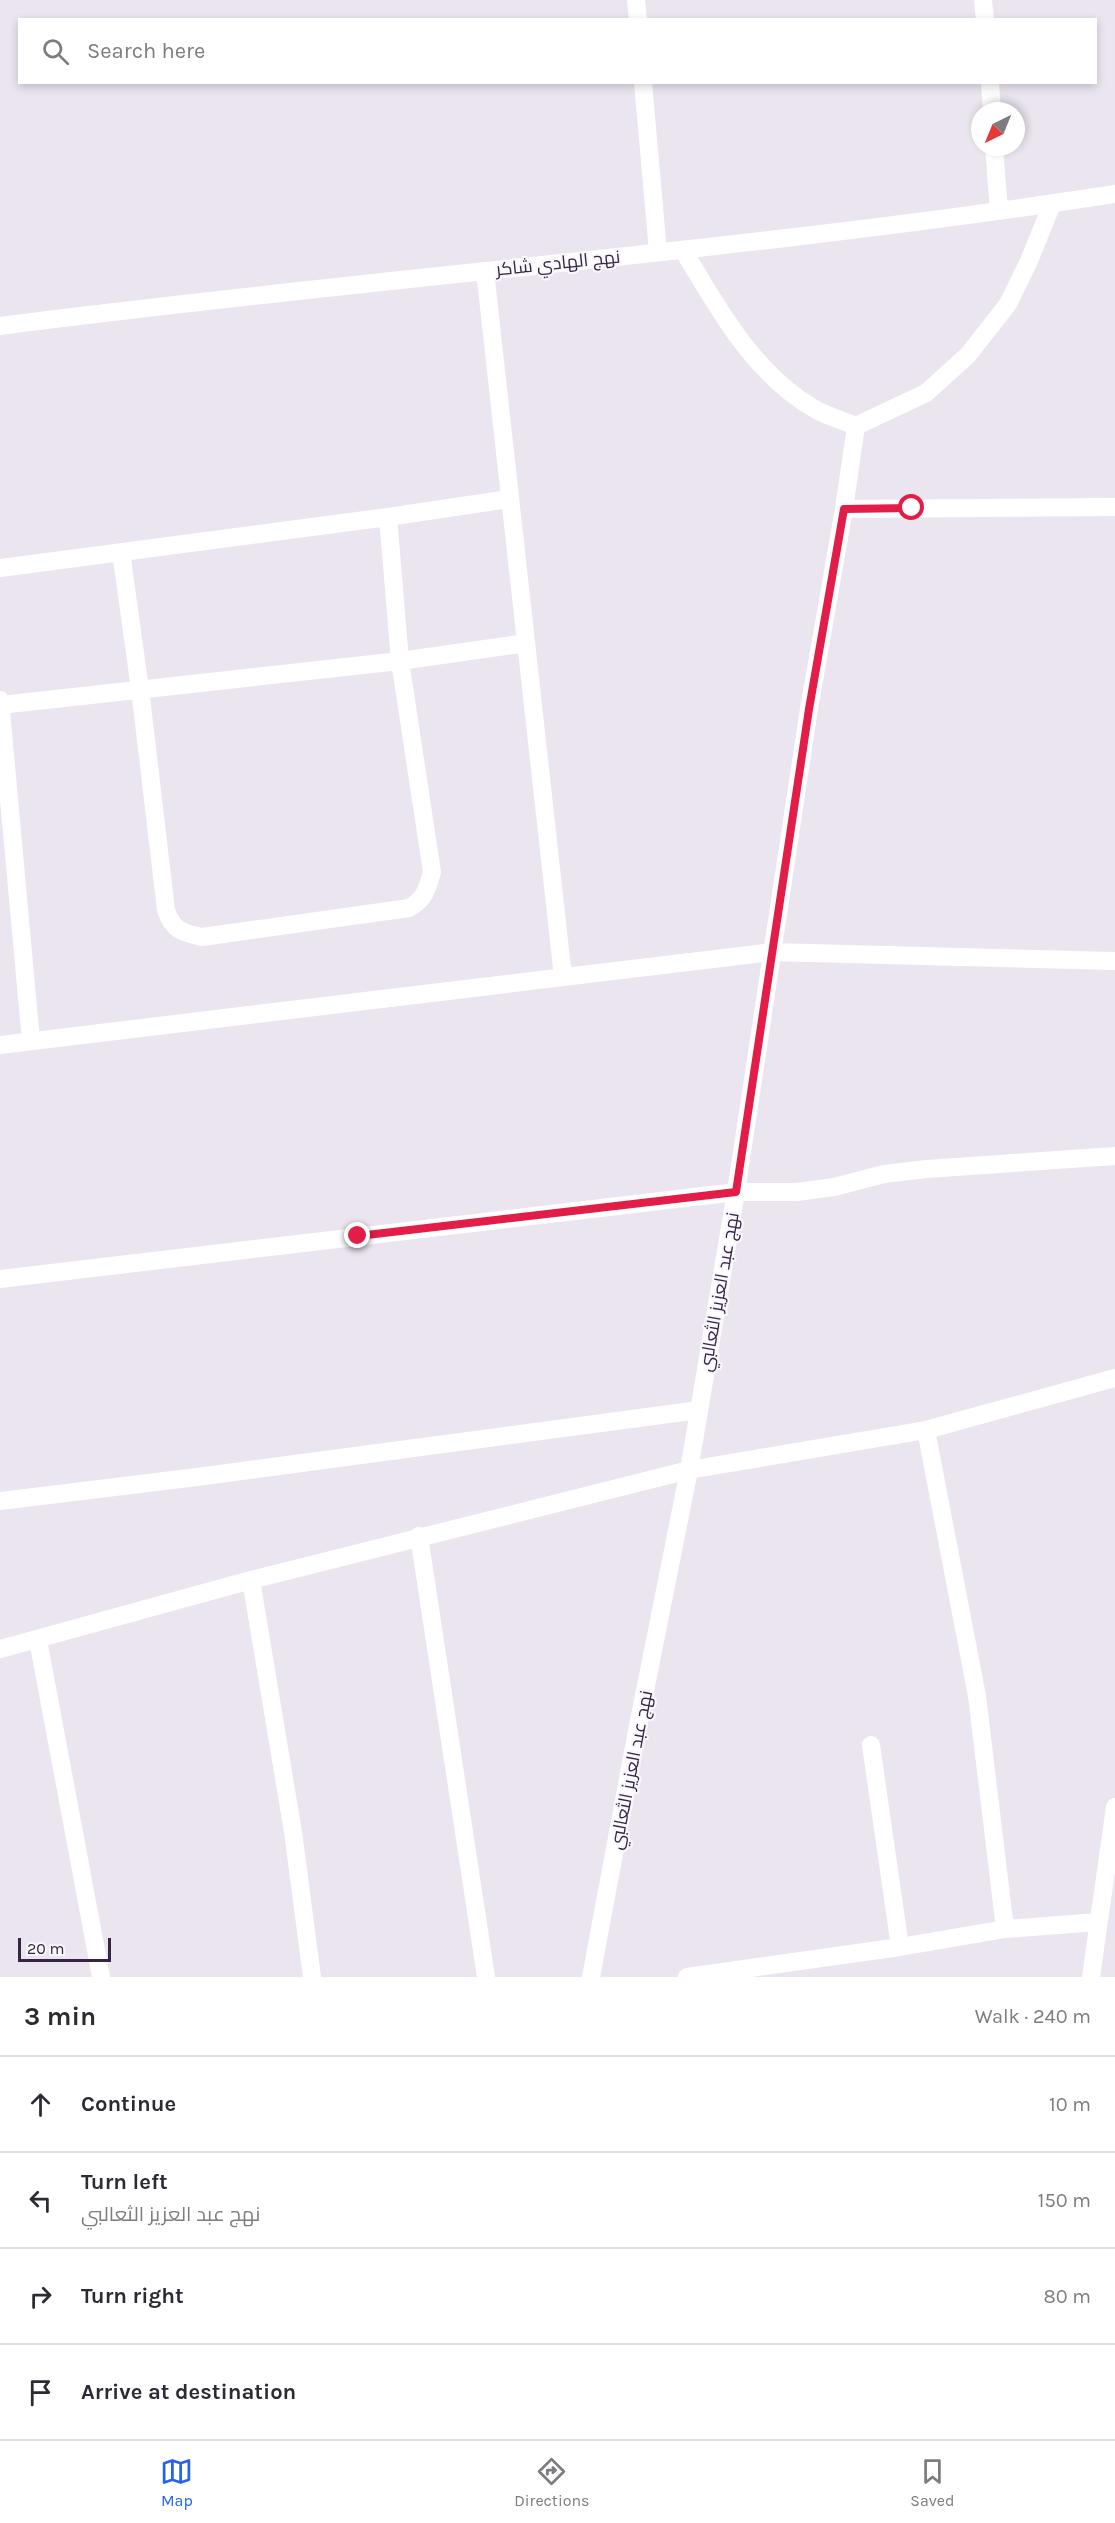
<!DOCTYPE html>
<meta charset="utf-8">
<style>
:root{--surface:#fff;--page:#f7f7f7;--text:#2b2b33;--muted:#7c7c81;--line:#e1e1e2;--accent:#2563eb}
body{margin:0;font-family:Karla,Cairo,sans-serif;background:var(--page);color:var(--text)}
.compass{position:absolute;left:971px;top:102px;width:54px;height:54px;border-radius:50%;background:var(--surface);box-shadow:0 3px 9px #0003;rotate:223deg}
.scale{position:absolute;left:18px;bottom:15px;width:93px;box-sizing:border-box;padding-left:6px;border:3px solid #372343;border-top:0;font-size:16px;line-height:21px;white-space:nowrap;color:#372343;-webkit-text-stroke:4px #f8f7fb;paint-order:stroke}
.stop{position:absolute;width:18px;height:18px;margin:-14px;border:4px solid #e11d48;border-radius:50%;background:#fff}
.stop.end{background:#e11d48;border-color:#fff;box-shadow:0 2px 6px #0008}
.list{margin:0;padding:0;list-style:none}
h2{display:flex;justify-content:space-between;align-items:center;height:78px;margin:0;padding:0 24px;font-size:26px}
h2 small{font-size:20px;font-weight:400;color:var(--muted)}
.list li{display:grid;grid-template-columns:39px 1fr auto;gap:18px;align-items:center;box-sizing:border-box;height:96px;padding:0 24px;border-top:2px solid var(--line)}
.list b{display:block;font-size:22px;white-space:nowrap}
.list p{margin:0;font-size:20px;white-space:nowrap;color:var(--muted)}
.list em{font-size:20px;font-style:normal;color:var(--muted)}
.icon{flex:none;width:33px;height:33px;fill:none;stroke:currentColor;stroke-width:2;stroke-linecap:round;stroke-linejoin:round}
.map{position:relative;flex:none;width:1115px;height:1977px;overflow:hidden}
.search{position:absolute;background:var(--surface);box-shadow:0 3px 9px #0003;left:18px;right:18px;top:18px;height:66px;display:flex;align-items:center;gap:15px;box-sizing:border-box;padding:0 21px;border-radius:0px;color:var(--muted);font-size:22px}
.sheet{height:462px;background:var(--surface)}
nav{display:flex;justify-content:space-around;align-items:center;box-sizing:border-box;height:84px;border-top:2px solid var(--line);background:var(--surface);font-size:16px;color:var(--muted)}
nav a{display:grid;justify-items:center;gap:3px}
nav .on{color:var(--accent)}
.map>svg:first-child{display:block}
</style>
<div class="map">
<svg width="1115" height="1977" viewBox="0 0 1115 1977">
<rect width="100%" height="100%" fill="#eae5ef"/>
<g fill="none" stroke-linecap="round" stroke-linejoin="round">
<path stroke="#fff" stroke-width="18" d="M636,0L638,20
M983,0L985,20
M643,82L658,252
M990,82L992,111
M994,147L999,211
M485,271L563,977
M844,509L1115,507
M121,552L140,689L166,910C172,930 183,933 202,937L409,908C425,899 427,889 432,872L400,661L388,517
M0,568L388,517L509,499
M0,700L31,1041
M0,705L400,661L526,643
M0,1045L772,952L1115,961
M0,1279L736,1192H797L834,1187L884,1174L927,1169L1115,1156
M926,1430L977,1696L1005,1929
M0,1501L197,1477L699,1410
M419,1536L486,1977
M251,1580L293,1832L312,1977
M38,1640L101,1977
M0,1649L251,1580L689,1470L926,1430L1115,1378
M871,1745L900,1947
M687,1977L900,1947L1005,1929L1098,1922
M1091,1977L1115,1807"/>
<path stroke="#fff" stroke-width="18" d="M683,250C718,308 753,373 813,408C826,416 842,420 856,426L926,393L968,355L1008,304L1029,261L1052,204
M0,326C371,278 745,251 1115,194
M591,1977L637,1731L689,1470L736,1192L809,709L844,509L856,426"/>
</g>
<g fill="none" stroke-linecap="round" stroke-linejoin="round">
<path stroke="#e11d48" stroke-width="8" d="M358,1236L736,1192L809,709L844,509L912,508"/>
</g>
<g text-anchor="middle" stroke-width="4.5" stroke-linejoin="round" paint-order="stroke">
<g font-size="18" fill="#372343" stroke="#f8f7fb">
<text transform="translate(558 263) rotate(-6)" y="6">نهج الهادي شاكر</text>
<text transform="translate(719 1292) rotate(-80)" y="6">نهج عبد العزيز الثعالبي</text>
<text transform="translate(631 1770) rotate(-79)" y="6">نهج عبد العزيز الثعالبي</text>
</g>
</g>
</svg>
<svg class="compass" viewBox="-18 -18 36 36"><path d="M0-13l5 13h-10z" fill="#e53935"/><path d="M0 13l5-13h-10z" fill="#7c7c81"/></svg>
<div class="scale">20 m</div>
<div class="stop" style="left:912px;top:508px"></div>
<div class="stop end" style="left:358px;top:1236px"></div>
<div class="search"><svg class="icon" aria-label="search" viewBox="0 0 24 24"><circle cx="10" cy="10" r="6"/><path d="M15 15l6 6"/></svg>Search here</div>
</div>
<section class="sheet">
<h2>3 min<small>Walk · 240 m</small></h2>
<ul class="list">
<li><svg class="icon" aria-label="ahead" viewBox="0 0 24 24"><path d="M12 20V5M6 11l6-6 6 6"/></svg><div><b>Continue</b></div><em>10 m</em></li>
<li><svg class="icon" aria-label="left" viewBox="0 0 24 24"><path d="M17 20v-9H6M10 6l-5 5 5 5"/></svg><div><b>Turn left</b><p>نهج عبد العزيز الثعالبي</p></div><em>150 m</em></li>
<li><svg class="icon" aria-label="right" viewBox="0 0 24 24"><path d="M7 20v-9h11M14 6l5 5-5 5"/></svg><div><b>Turn right</b></div><em>80 m</em></li>
<li><svg class="icon" aria-label="arrive" viewBox="0 0 24 24"><path d="M6 21V4h12l-3 4 3 4H6"/></svg><div><b>Arrive at destination</b></div></li>
</ul>
</section>
<nav>
<a class="on"><svg class="icon" aria-label="map" viewBox="0 0 24 24"><path d="M3 6l6-2 6 2 6-2v14l-6 2-6-2-6 2zM9 4v14M15 6v14"/></svg>Map</a>
<a><svg class="icon" aria-label="directions" viewBox="0 0 24 24"><path d="M12 3l9 9-9 9-9-9zM9 14v-3h6M13 9l2 2-2 2"/></svg>Directions</a>
<a><svg class="icon" aria-label="saved" viewBox="0 0 24 24"><path d="M7 4h10v16l-5-4-5 4z"/></svg>Saved</a>
</nav>
